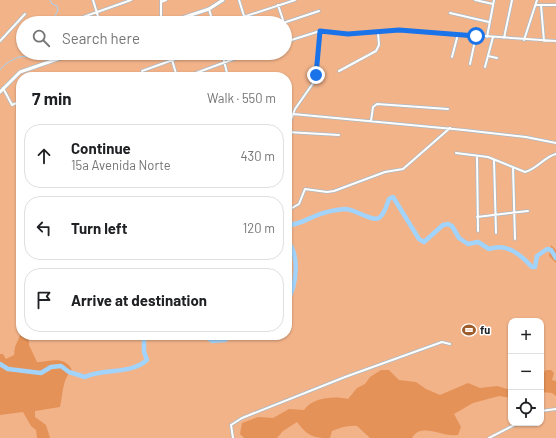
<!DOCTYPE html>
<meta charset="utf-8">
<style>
:root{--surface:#fff;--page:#f6f6f6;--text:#202124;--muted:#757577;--line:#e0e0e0}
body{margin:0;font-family:Barlow,sans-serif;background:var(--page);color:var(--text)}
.controls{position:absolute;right:12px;bottom:12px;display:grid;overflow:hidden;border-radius:8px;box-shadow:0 1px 3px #0004}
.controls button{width:36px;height:36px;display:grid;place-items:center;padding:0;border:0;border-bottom:1px solid var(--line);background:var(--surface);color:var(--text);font:20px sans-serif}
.stop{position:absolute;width:12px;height:12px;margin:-9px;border:3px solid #1a73e8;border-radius:50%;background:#fff}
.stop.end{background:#1a73e8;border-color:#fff;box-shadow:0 1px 4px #0008}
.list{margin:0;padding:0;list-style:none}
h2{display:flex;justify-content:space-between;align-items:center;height:52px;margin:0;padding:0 16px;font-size:17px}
h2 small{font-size:13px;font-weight:400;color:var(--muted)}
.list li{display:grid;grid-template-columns:26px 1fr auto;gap:12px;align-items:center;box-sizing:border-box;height:64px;margin:0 8px 8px;padding:0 8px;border:1px solid var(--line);border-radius:16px}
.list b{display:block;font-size:15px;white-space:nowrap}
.list p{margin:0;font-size:13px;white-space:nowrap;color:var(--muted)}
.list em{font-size:13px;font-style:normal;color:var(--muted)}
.icon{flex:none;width:22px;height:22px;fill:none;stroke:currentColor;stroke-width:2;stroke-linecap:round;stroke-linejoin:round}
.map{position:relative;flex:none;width:556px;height:438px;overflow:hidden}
.search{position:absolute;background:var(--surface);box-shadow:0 1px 3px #0004;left:16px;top:16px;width:276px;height:44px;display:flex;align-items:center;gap:10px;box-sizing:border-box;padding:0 14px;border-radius:22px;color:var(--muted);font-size:15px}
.panel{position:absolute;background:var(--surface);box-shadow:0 1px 3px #0004;left:16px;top:72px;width:276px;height:268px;border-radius:16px}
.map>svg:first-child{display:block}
</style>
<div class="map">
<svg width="556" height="438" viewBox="0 0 556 438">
<rect width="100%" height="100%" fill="#dce9f4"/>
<path fill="#f2b389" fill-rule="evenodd" d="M0,0H556V438H0ZM23,23H285V53H23ZM21,77H287V335H21ZM511,321H541V423H511Z"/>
<path fill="#e59258" d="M551,245L556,250V263L549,256Z
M21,333V335H29V345L37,362C51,362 64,355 72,370C62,379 63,395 60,407L35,411V417L46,425L50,438H37L36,430L31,426L23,412L0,415V354H3L6,359L14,355L15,347Z
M381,370H389L399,380L416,382L426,389L440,395L468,383L480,388L497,386L511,390V398L499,396L473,403L454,414L461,427L458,435H456C442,437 421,422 412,438H370L357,426C348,425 340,428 332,431L330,438C312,438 308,436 297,422L283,431L277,438H244L240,434L242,423L258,417L273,418L289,409L304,410C313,397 335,396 348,399L357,388L365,384L370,377Z
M546,370H551L554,373L552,380L556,381V396L552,393L541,392V375Z"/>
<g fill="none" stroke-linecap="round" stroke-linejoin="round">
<path stroke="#a2d3fa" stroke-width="1" d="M50,0L52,4L57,6L58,10L55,16L58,23
M0,70C3,65 13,59 19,57C25,56 29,58 35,53"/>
<path stroke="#a2d3fa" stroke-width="4.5" d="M287,227L289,225C300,224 305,220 315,216C324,212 334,210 345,209C355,209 372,222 379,218C385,214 387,204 389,199L393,197L419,239L424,242L443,225L448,224L452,226L459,238L468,244L478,242L489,249C507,243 520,254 532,267H535L537,256L547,249L551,250L556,258
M287,240C300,255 297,285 287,301
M180,335L186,337H206L212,341L225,340L232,335
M0,364L8,369L41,373L51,367L61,366L69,372L85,377C104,368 130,375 147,360L144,352V335"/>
<g stroke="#aebbc5" stroke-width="3.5">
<path id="minor" d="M93,0L100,23
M239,0L244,16
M475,0L493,4
M161,2L166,0
M278,5L284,23
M536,5H556
M541,5L544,41
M209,9L213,23
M450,13L489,22
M69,22L131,0
M161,23V0
M225,23L295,0
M283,23L319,11
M285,25L290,40
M487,37L494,0
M504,38L512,0
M524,40L537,0
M0,41L25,14
M285,42L320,31L348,34L399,30L556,41
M170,53L177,77
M222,53L228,77
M488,56L497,58
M137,57L147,53
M452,57L458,34
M470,64L476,36
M485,67L493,37
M142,71L192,53
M339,71L376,51L379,45L378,32
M185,77L250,53
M3,88L12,105L21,101
M293,114L464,130L526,137L556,143
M371,121L373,107L377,104L448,109
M287,130L295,109L316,79L320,31
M287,132L339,135
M456,153L488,157L525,172C537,169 544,157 556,154
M477,156L478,231
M494,160L496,233
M513,167L515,239
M287,207L292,208L299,204L305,189L327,192L334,191L385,172L403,169L450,128
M477,217L528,211
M541,411L556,409
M233,438L231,425L242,418L345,377L442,342L450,344
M489,438L518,423"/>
</g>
<g stroke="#aebbc5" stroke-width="4.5">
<path id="secondary" d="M167,23L209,9L223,0
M0,92L20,72L75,53"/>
</g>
<use href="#minor" stroke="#fff" stroke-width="2"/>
<use href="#secondary" stroke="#fff" stroke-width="3"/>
</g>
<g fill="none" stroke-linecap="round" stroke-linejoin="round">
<path stroke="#1a73e8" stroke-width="5" d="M316,75L320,31L348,34L399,30L476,36"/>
</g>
<defs>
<g id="stadium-bare" transform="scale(1.08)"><path d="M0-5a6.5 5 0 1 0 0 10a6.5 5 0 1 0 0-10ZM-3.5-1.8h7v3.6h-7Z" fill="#9f5d2b" stroke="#fff" stroke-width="2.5" paint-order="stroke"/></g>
</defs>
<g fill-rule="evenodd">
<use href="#stadium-bare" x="469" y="330"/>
</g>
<g text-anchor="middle" stroke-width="3" stroke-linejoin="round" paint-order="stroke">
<g font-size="11" font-weight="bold" fill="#191e22" stroke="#fff" text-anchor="start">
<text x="480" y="334">fu</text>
</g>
</g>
</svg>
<div class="controls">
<button>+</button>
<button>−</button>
<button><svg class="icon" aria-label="locate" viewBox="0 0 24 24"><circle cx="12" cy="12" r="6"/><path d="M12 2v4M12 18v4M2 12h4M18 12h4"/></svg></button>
</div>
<div class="stop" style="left:476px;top:36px"></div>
<div class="stop end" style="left:316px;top:75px"></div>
<div class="search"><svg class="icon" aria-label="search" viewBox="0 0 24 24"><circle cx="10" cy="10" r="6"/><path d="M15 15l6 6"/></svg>Search here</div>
<section class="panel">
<h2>7 min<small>Walk · 550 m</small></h2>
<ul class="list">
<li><svg class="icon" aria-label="ahead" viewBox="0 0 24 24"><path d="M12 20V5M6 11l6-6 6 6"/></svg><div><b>Continue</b><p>15a Avenida Norte</p></div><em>430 m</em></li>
<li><svg class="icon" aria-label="left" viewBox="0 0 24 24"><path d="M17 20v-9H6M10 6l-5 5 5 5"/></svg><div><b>Turn left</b></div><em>120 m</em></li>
<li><svg class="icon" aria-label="arrive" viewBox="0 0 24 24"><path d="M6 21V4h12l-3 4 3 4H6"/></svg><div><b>Arrive at destination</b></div></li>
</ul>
</section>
</div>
